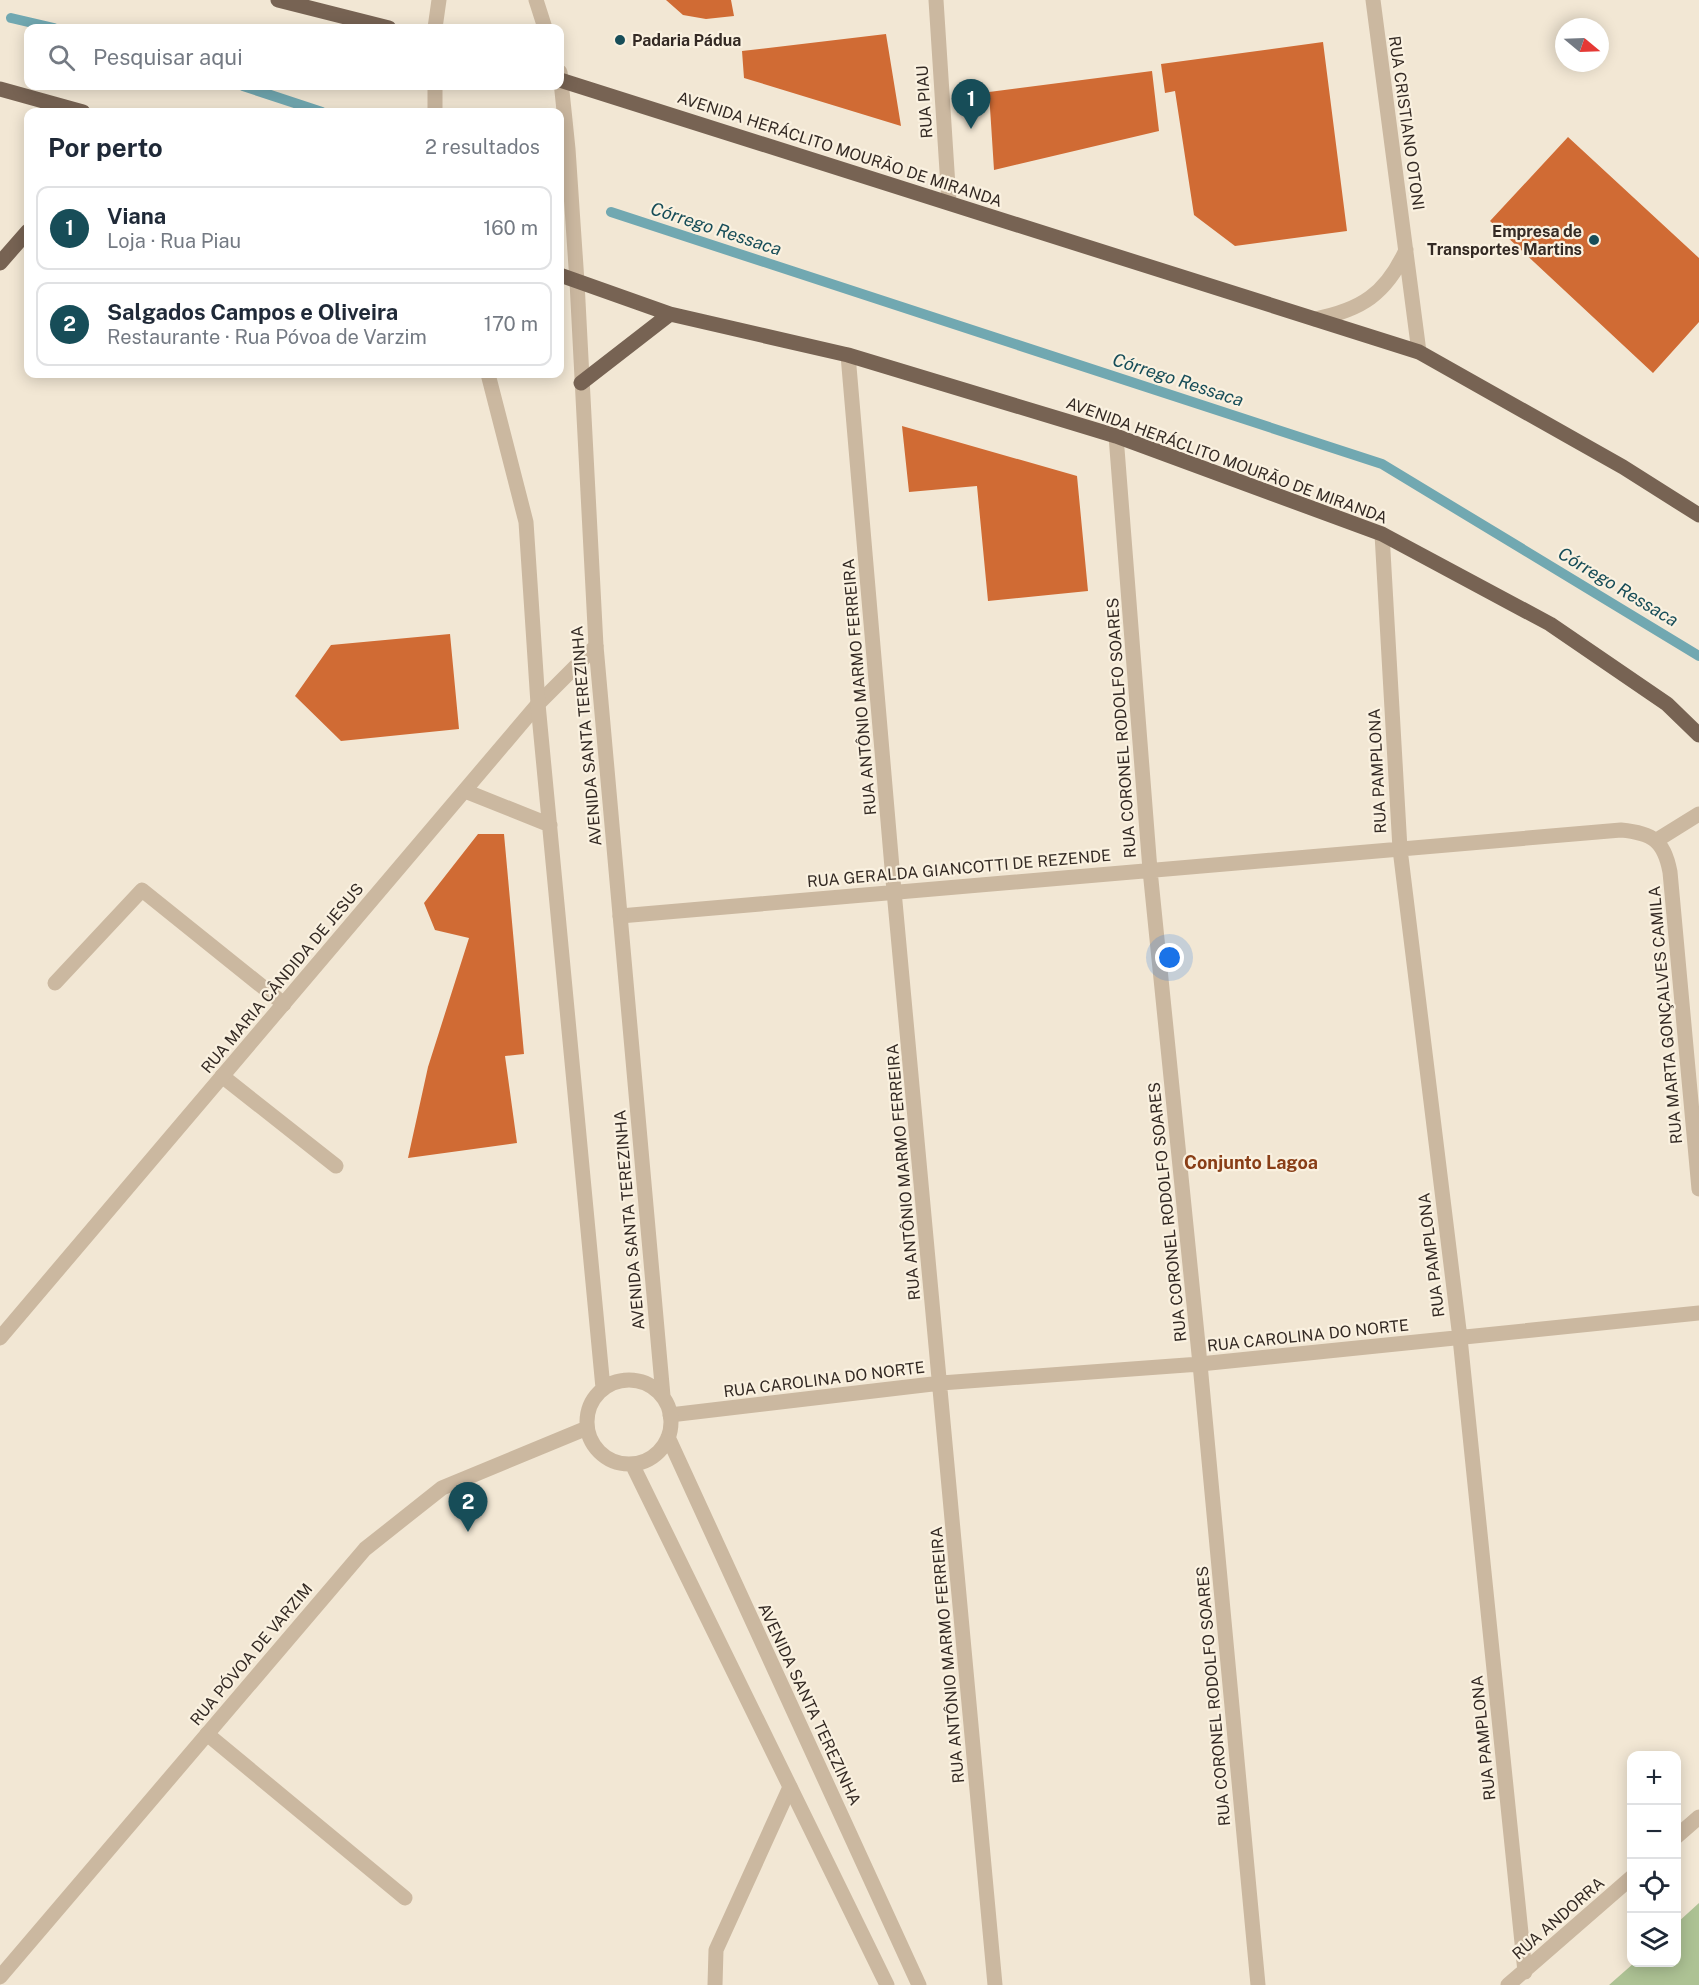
<!DOCTYPE html>
<html lang="pt">
<meta charset="utf-8">
<style>
:root{--surface:#fff;--page:#f2f2f3;--text:#1f2937;--muted:#747a83;--line:#e0e1e3;--accent:#174d58}
body{margin:0;font-family:"Public Sans",sans-serif;background:var(--page);color:var(--text)}
.controls{position:absolute;right:18px;bottom:18px;display:grid;overflow:hidden;border-radius:12px;box-shadow:0 3px 15px #0003}
.controls button{width:54px;height:54px;display:grid;place-items:center;padding:0;border:0;border-bottom:2px solid var(--line);background:var(--surface);color:var(--text);font:30px sans-serif}
.compass{position:absolute;left:1555px;top:18px;width:54px;height:54px;border-radius:50%;background:var(--surface);box-shadow:0 3px 15px #0003;rotate:109deg}
.you{position:absolute;left:1170px;top:958px;width:21px;height:21px;margin:-15px;border:4px solid #fff;border-radius:50%;background:#1a73e8;box-shadow:0 0 0 9px #1a73e833}
.badge{display:grid;place-items:center;width:39px;height:39px;border-radius:50%;background:var(--accent);color:#fff;font-size:20px;font-weight:700}
.pin{position:absolute;translate:-50% -50px;filter:drop-shadow(0 2px 3px #0008)}
.pin::after{content:'';position:absolute;top:32px;width:21px;height:18px;background:inherit;clip-path:polygon(0 0,100% 0,50% 100%)}
.list{margin:0;padding:0;list-style:none}
h2{display:flex;justify-content:space-between;align-items:center;height:78px;margin:0;padding:0 24px;font-size:26px}
h2 small{font-size:20px;font-weight:400;color:var(--muted)}
.list li{display:grid;grid-template-columns:39px 1fr auto;gap:18px;align-items:center;box-sizing:border-box;height:84px;margin:0 12px 12px;padding:0 12px;border:2px solid var(--line);border-radius:12px}
.list b{display:block;font-size:22px;white-space:nowrap}
.list p{margin:0;font-size:20px;white-space:nowrap;color:var(--muted)}
.list em{font-size:20px;font-style:normal;color:var(--muted)}
.icon{flex:none;width:33px;height:33px;fill:none;stroke:currentColor;stroke-width:2;stroke-linecap:round;stroke-linejoin:round}
.map{position:relative;flex:none;width:1699px;height:1985px;overflow:hidden}
.search{position:absolute;background:var(--surface);box-shadow:0 3px 15px #0003;left:24px;top:24px;width:540px;height:66px;display:flex;align-items:center;gap:15px;box-sizing:border-box;padding:0 21px;border-radius:12px;color:var(--muted);font-size:22px}
.panel{position:absolute;background:var(--surface);box-shadow:0 3px 15px #0003;left:24px;top:108px;width:540px;height:270px;border-radius:12px}
.map>svg:first-child{display:block}
</style>
<div class="map">
<svg width="1699" height="1985" viewBox="0 0 1699 1985">
<rect width="100%" height="100%" fill="#f2e7d4"/>
<path fill="#adc294" d="M1699,1903V1985H1609L1634,1963L1676,1962L1677,1923Z"/>
<g fill="none" stroke-linecap="round" stroke-linejoin="round">
<path stroke="#71a8b1" stroke-width="10" d="M11,18L54,28
M243,86L322,112
M611,212L1382,464L1699,656"/>
</g>
<path fill="#d06b34" d="M666,0H731L734,16L706,19L683,15Z
M886,34L901,126L744,78L742,51Z
M1323,42L1347,231L1235,246L1194,215L1175,91L1165,93L1161,64Z
M1152,71L1159,131L994,170L989,92Z
M1568,137L1699,258V322L1653,373L1490,221Z
M902,426L1077,476L1088,591L988,601L977,486L909,492Z
M450,634L459,729L341,741L295,696L331,645Z
M478,834H504L524,1054L505,1056L517,1143L408,1158L428,1067L469,938L435,930L424,903Z"/>
<g fill="none" stroke-linecap="round" stroke-linejoin="round">
<path stroke="#cbb8a0" stroke-width="15" d="M55,983L142,890L284,1004
M222,1076L336,1166
M207,1734L405,1898"/>
<path stroke="#cbb8a0" stroke-width="15" d="M936,0L949,202
M1373,0L1419,352
M1315,319C1361,310 1386,294 1406,250
M848,355L894,891L995,1985
M1116,436L1150,870L1200,1364L1258,1985
M1382,534L1400,849L1460,1338L1525,1972
M1657,840L1699,814
M620,916L1621,830C1652,833 1664,840 1670,872L1699,1189
M0,1338L538,704L596,646
M670,1415L941,1383L1200,1364L1699,1313
M1676,1837L1699,1817
M715,1985L716,1950L790,1787
M1508,1985L1632,1877"/>
<path stroke="#cbb8a0" stroke-width="15" d="M536,0L545,28
M435,28L439,0
M560,72L568,149L577,282L596,646L663,1396
M435,86V112
M488,374L526,522L538,704L603,1388
M465,791L550,825
M587 1422a42 42 0 1 1 84 0a42 42 0 1 1-84 0Z
M668,1437L919,1985
M632,1464L887,1985
M0,1977L365,1549L442,1488L587,1428"/>
<path stroke="#776353" stroke-width="15" d="M278,0L389,28
M560,80L1419,352L1623,467L1699,515
M0,89L83,112
M0,263L28,231
M560,275L670,314L848,355L1116,436L1382,534L1550,624L1667,704L1699,735
M581,383L670,314"/>
</g>
<g fill="#174d58" stroke="#faf1e0" stroke-width="2">
<circle cx="620" cy="40" r="6"/>
<circle cx="1594" cy="240" r="6"/>
</g>
<g text-anchor="middle" stroke-width="4.5" stroke-linejoin="round" paint-order="stroke">
<g font-size="16" font-weight="bold" fill="#342a24" stroke="#faf1e0" text-anchor="start">
<text x="632" y="46">Padaria Pádua</text>
<text x="1582" y="237" text-anchor="end">Empresa de<tspan x="1582" dy="18">Transportes Martins</tspan></text>
</g>
<g font-size="16" fill="#342a24" stroke="#faf1e0">
<text transform="translate(924 102) rotate(-94)" y="6">RUA PIAU</text>
<text transform="translate(1407 123) rotate(82)" y="6">RUA CRISTIANO OTONI</text>
<text transform="translate(840 149) rotate(18)" y="6">AVENIDA HERÁCLITO MOURÃO DE MIRANDA</text>
<text transform="translate(1227 460) rotate(20)" y="6">AVENIDA HERÁCLITO MOURÃO DE MIRANDA</text>
<text transform="translate(859 687) rotate(-95)" y="6">RUA ANTÔNIO MARMO FERREIRA</text>
<text transform="translate(1121 728) rotate(-94)" y="6">RUA CORONEL RODOLFO SOARES</text>
<text transform="translate(586 736) rotate(-95)" y="6">AVENIDA SANTA TEREZINHA</text>
<text transform="translate(1377 771) rotate(-93)" y="6">RUA PAMPLONA</text>
<text transform="translate(959 868) rotate(-5)" y="6">RUA GERALDA GIANCOTTI DE REZENDE</text>
<text transform="translate(282 978) rotate(-50)" y="6">RUA MARIA CÂNDIDA DE JESUS</text>
<text transform="translate(1665 1015) rotate(-95)" y="6">RUA MARTA GONÇALVES CAMILA</text>
<text transform="translate(903 1172) rotate(-95)" y="6">RUA ANTÔNIO MARMO FERREIRA</text>
<text transform="translate(1167 1212) rotate(-96)" y="6">RUA CORONEL RODOLFO SOARES</text>
<text transform="translate(629 1220) rotate(-95)" y="6">AVENIDA SANTA TEREZINHA</text>
<text transform="translate(1431 1255) rotate(-97)" y="6">RUA PAMPLONA</text>
<text transform="translate(1308 1335) rotate(-6)" y="6">RUA CAROLINA DO NORTE</text>
<text transform="translate(824 1379) rotate(-7)" y="6">RUA CAROLINA DO NORTE</text>
<text transform="translate(251 1654) rotate(-50)" y="6">RUA PÓVOA DE VARZIM</text>
<text transform="translate(947 1655) rotate(-95)" y="6">RUA ANTÔNIO MARMO FERREIRA</text>
<text transform="translate(1213 1696) rotate(-95)" y="6">RUA CORONEL RODOLFO SOARES</text>
<text transform="translate(810 1704) rotate(65)" y="6">AVENIDA SANTA TEREZINHA</text>
<text transform="translate(1483 1738) rotate(-96)" y="6">RUA PAMPLONA</text>
<text transform="translate(1558 1918) rotate(-41)" y="6">RUA ANDORRA</text>
</g>
<g font-size="18" font-style="italic" fill="#174d58" stroke="#faf1e0">
<text transform="translate(716 229) rotate(18)" y="6">Córrego Ressaca</text>
<text transform="translate(1178 380) rotate(18)" y="6">Córrego Ressaca</text>
<text transform="translate(1618 587) rotate(31)" y="6">Córrego Ressaca</text>
</g>
<g font-size="18" font-weight="bold" fill="#893e17" stroke="#faf1e0">
<text x="1251" y="1169">Conjunto Lagoa</text>
</g>
</g>
</svg>
<div class="controls">
<button>+</button>
<button>−</button>
<button><svg class="icon" aria-label="locate" viewBox="0 0 24 24"><circle cx="12" cy="12" r="6"/><path d="M12 2v4M12 18v4M2 12h4M18 12h4"/></svg></button>
<button><svg class="icon" aria-label="layers" viewBox="0 0 24 24"><path d="M12 4l9 5-9 5-9-5zM3 14l9 5 9-5"/></svg></button>
</div>
<svg class="compass" viewBox="-18 -18 36 36"><path d="M0-13l5 13h-10z" fill="#e53935"/><path d="M0 13l5-13h-10z" fill="#747a83"/></svg>
<div class="you"></div>
<div class="pin badge" style="left:971px;top:129px">1</div>
<div class="pin badge" style="left:468px;top:1532px">2</div>
<div class="search"><svg class="icon" aria-label="search" viewBox="0 0 24 24"><circle cx="10" cy="10" r="6"/><path d="M15 15l6 6"/></svg>Pesquisar aqui</div>
<section class="panel">
<h2>Por perto<small>2 resultados</small></h2>
<ul class="list">
<li><span class="badge">1</span><div><b>Viana</b><p>Loja · Rua Piau</p></div><em>160 m</em></li>
<li><span class="badge">2</span><div><b>Salgados Campos e Oliveira</b><p>Restaurante · Rua Póvoa de Varzim</p></div><em>170 m</em></li>
</ul>
</section>
</div>
